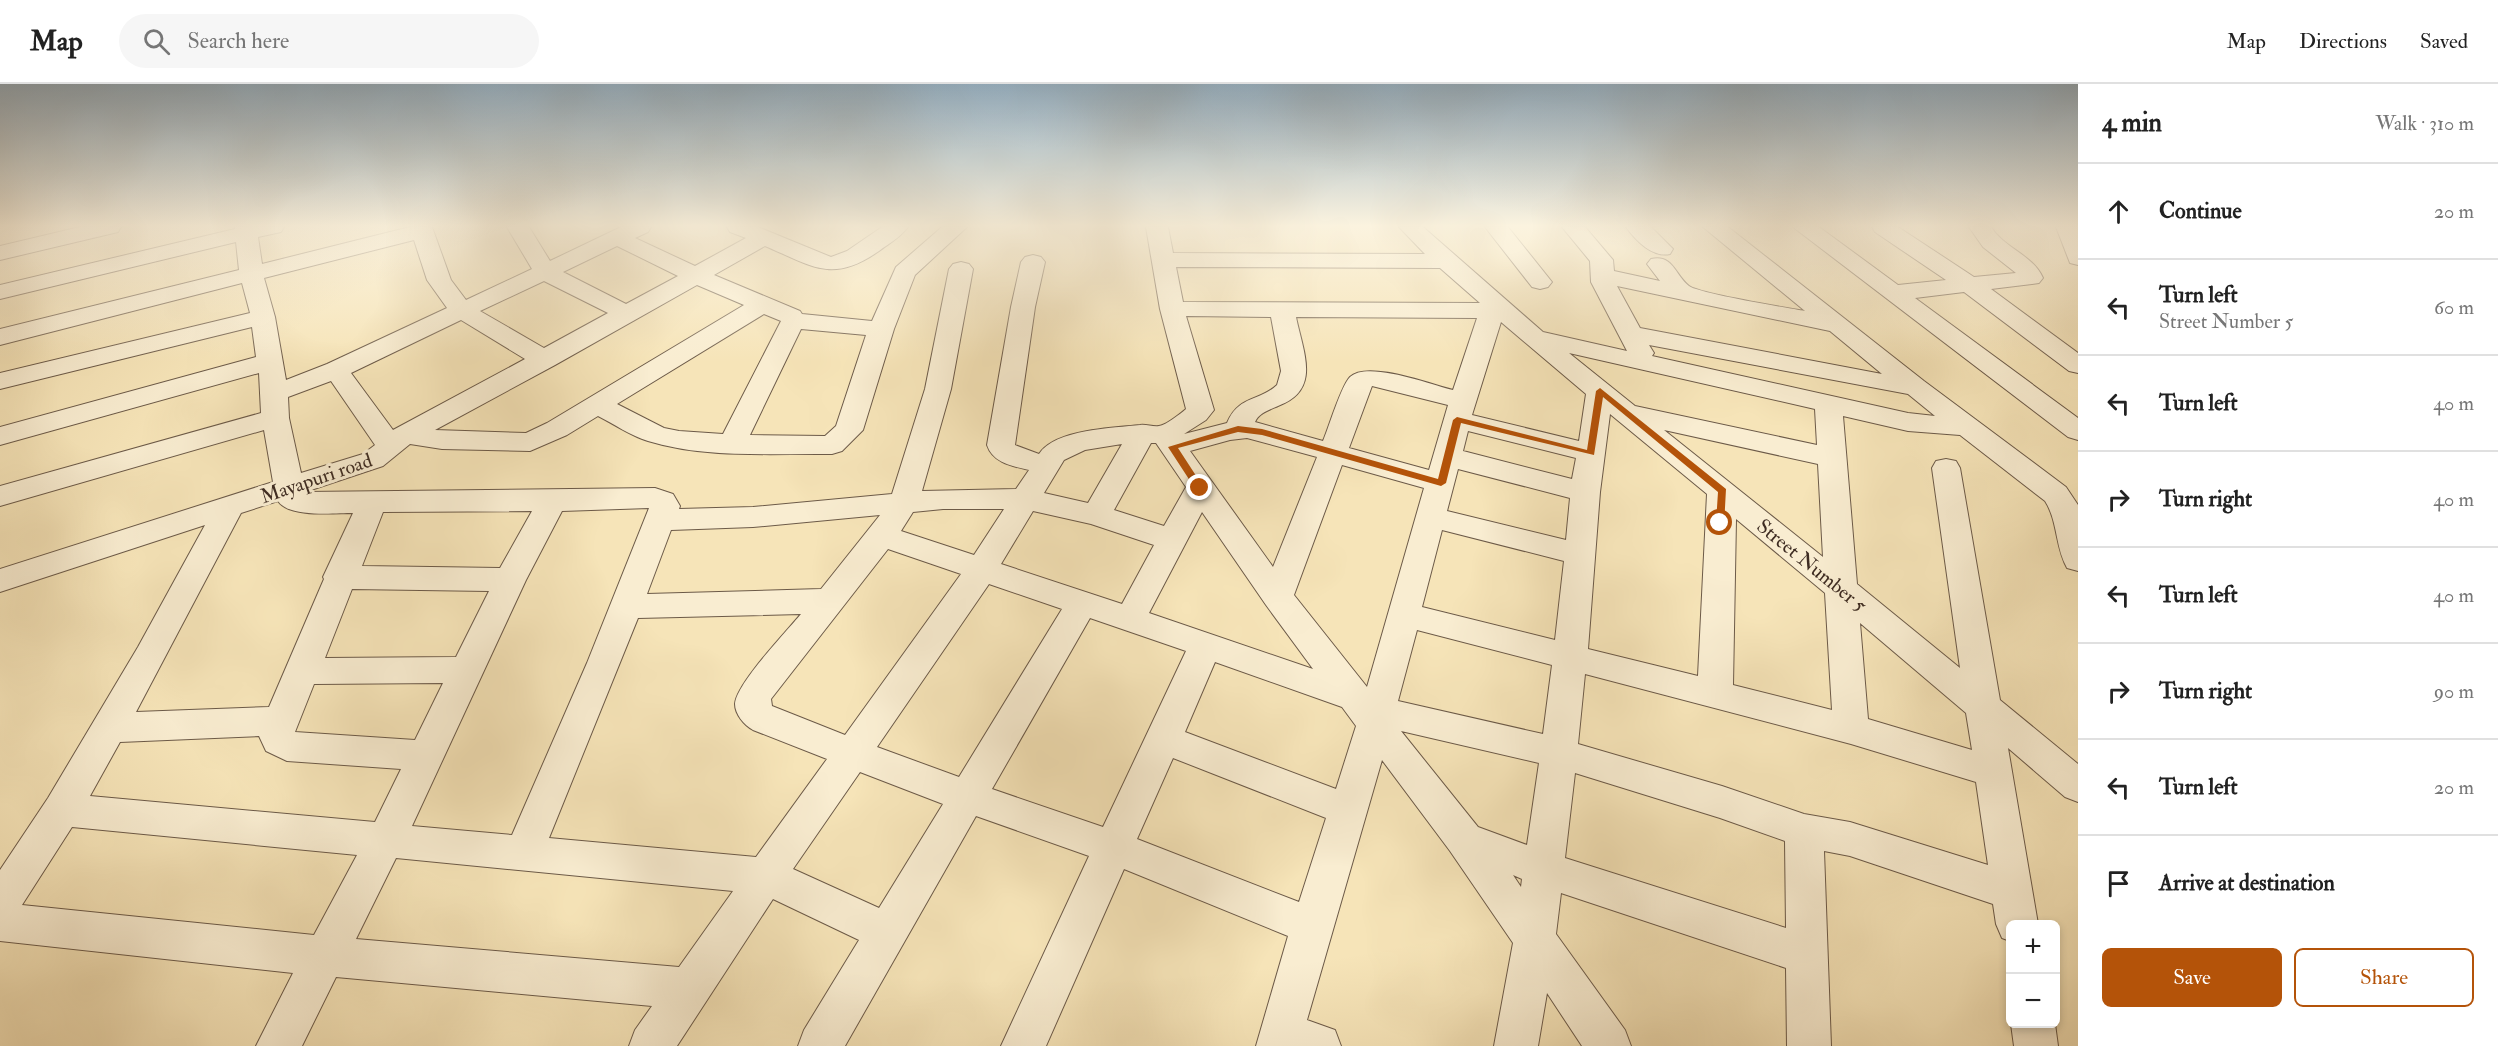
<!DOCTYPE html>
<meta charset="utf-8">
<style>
:root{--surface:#fff;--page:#f6f6f6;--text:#222;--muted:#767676;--line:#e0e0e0;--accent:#b45309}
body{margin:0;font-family:"IM FELL Double Pica",serif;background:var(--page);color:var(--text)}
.controls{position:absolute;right:18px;bottom:18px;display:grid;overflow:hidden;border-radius:9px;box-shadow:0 3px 9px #0003}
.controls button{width:54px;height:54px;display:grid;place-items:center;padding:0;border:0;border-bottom:2px solid var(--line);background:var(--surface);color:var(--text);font:30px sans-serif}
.stop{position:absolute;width:18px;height:18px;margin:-14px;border:4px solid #b45309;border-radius:50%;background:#fff}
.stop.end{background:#b45309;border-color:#fff;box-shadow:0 2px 6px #0008}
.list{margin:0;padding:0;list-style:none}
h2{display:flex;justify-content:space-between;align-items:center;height:78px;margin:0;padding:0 24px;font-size:26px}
h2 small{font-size:20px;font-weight:400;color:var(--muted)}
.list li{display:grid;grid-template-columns:39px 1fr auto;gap:18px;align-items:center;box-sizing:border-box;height:96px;padding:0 24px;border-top:2px solid var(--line)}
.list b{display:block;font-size:22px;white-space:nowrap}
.list p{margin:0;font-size:20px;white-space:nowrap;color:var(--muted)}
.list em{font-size:20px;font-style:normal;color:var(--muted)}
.actions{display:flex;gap:12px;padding:18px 24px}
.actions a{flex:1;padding:14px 0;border:2px solid var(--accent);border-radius:9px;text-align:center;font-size:21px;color:var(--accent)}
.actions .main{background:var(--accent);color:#fff}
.icon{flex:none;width:33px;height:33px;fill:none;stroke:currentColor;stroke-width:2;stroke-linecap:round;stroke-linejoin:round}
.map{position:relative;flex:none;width:2078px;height:962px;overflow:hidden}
header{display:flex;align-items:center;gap:36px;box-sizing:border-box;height:84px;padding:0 30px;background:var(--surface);border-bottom:2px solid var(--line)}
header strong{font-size:28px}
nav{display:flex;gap:33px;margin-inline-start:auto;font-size:21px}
.search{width:420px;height:54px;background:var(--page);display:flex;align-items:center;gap:15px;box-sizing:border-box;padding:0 21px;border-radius:33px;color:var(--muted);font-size:22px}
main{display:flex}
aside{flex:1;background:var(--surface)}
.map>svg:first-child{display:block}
</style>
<header>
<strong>Map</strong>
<div class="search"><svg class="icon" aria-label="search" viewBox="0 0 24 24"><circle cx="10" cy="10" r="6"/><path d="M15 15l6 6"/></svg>Search here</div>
<nav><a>Map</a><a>Directions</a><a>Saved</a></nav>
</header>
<main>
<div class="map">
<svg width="2078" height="962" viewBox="0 0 2078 962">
<rect width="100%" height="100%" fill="#f6e4b8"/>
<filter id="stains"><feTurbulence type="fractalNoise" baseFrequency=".00333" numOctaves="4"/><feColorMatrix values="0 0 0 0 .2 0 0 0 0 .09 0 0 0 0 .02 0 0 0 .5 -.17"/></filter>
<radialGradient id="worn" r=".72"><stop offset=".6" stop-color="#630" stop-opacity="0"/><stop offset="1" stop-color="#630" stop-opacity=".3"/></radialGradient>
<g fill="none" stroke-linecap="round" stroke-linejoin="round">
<g stroke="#6c5a48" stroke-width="2">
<path id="minor" d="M80,143H121L118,148L0,176V162Z
M235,143H284L281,148L258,153L262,180L410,143H432L451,196L466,216L532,185L507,143H529L550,177L621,143H651L648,148L635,154L695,182L746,154L730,148L727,143H758L831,173L847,167L882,143H908C901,153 888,160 879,167C832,200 812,182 765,162L714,191L800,227L802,230L872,237L896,183L942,143H967L915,191L894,245L863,346L842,367L832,370C772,369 706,375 648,357C631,352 614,340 598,332L567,351L530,367L442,365L410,360L383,382L305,408L655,404L673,410L680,422L679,425L753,423L892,410L925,305L949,185L953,180L961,178L969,180L973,185L951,305L922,407L1016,405L1029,386C1012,382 993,379 987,361L1011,223L1021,178L1025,173L1033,171L1041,173L1045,178L1035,223L1015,361L1039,370C1055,345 1114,344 1140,341C1146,340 1153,343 1159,342C1166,341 1180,330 1186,325L1160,225L1146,143H1168L1173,169L1425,170L1399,143H1423L1543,248L1627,267L1591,198L1590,177L1562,143H1585L1613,176L1614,187L1660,197L1647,180L1651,175C1673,170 1675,191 1689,202C1698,209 1787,224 1805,227L1703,143H1728L1924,297L2066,403L2078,421V487L2067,484C2055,463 2058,437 2045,417L1960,351L1908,347L1843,332L1857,500L1960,584L1932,384L1936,377L1946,375L1956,377L1960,384L2000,616L2078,680V718L2065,713L2008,664L2038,840H2010V857L2002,854L1996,840L1993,820L1850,772L1824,767L1831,962H1787L1786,884L1561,809L1556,850L1625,946L1631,962H1582L1547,909L1538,962H1494L1513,859L1450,767L1382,676L1307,936L1335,946L1341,962H1256L1288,852L1124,785L1046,962H1001L1089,772L976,732L845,962H798L804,946L859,856L773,815L677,962H629L635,946L652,922L336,893L302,962H256L293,889L0,857V786L48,714L138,563L205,441L0,508V485L273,398L264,346L0,422V402L261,329L259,289L0,361V343L256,273L252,243L0,305V289L250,229L242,199L0,261V245L239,186L236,158L0,215V201L235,145ZM414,156L427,196L447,224L327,280L286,296L275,233L264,194ZM617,162L678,192L626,220L563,188ZM1176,183L1440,184L1480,219L1183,218ZM544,197L608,229L544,264L480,227ZM697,201L744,221L547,339L526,349L435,346L555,281ZM1617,202L1830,247L1882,290L1640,244ZM764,230L781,237L723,350L679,347L664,344L617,320ZM1186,232L1271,233L1281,287L1277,301C1259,318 1239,311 1227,339L1184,350L1206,336L1214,326ZM1296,233L1477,234L1453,306C1432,301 1367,276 1350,293C1341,302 1329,343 1323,357L1255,338C1259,329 1269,326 1278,322C1322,306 1303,268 1296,233ZM461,236L525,275L393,346L351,289ZM1501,238L1586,310L1579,357L1472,331ZM801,245L866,251L836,342L825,352L750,351ZM1649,261L1908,310L1935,332L1908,329L1652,272L1654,269ZM1569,269L1815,325L1817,361L1635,322ZM331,297L375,361L363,370L301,389L289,334L288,313ZM1372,302L1448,321L1429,386L1349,364ZM1610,330L1707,410L1698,592L1588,565L1600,408ZM1664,346L1818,380L1823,473ZM1468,347L1576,374L1572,395L1463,367ZM1247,354L1317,373L1273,483L1190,367L1230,356ZM1151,359H1156L1186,403L1164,442L1114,426ZM1122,360L1088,419L1044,409L1064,376L1085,366ZM1342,381L1424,404L1367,603L1294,511ZM1458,385L1570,414L1566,456L1447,427ZM278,417C289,434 334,429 353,429L323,493L324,495L269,623L136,628L241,429ZM649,424L587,579L512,751L412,742L526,496L562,427ZM943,425H1004L974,471L901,447L913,428ZM532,427L500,484L362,482L383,428ZM1033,427L1091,440L1154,461L1122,520L1001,480ZM1202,428L1266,521L1313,585L1149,529ZM880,431L821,505L647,510L671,446L753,443ZM1736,435L1825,509L1832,626L1733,601ZM1442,446L1564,477L1555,556L1422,523ZM888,465L961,490L845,651L772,622L771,615ZM989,500L1062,525L959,693L877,663ZM352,505L489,507L456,573L325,574ZM801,530C787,547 736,600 735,620C735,630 744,641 753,646L827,675L756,773L549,754L638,534ZM1090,534L1186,567L1103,743L992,705ZM1860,539L1966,629L1972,666L1868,635ZM1417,546L1552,581L1543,650L1398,617ZM1215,578L1342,623L1356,642L1336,705L1185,648ZM1585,590L1851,660L1976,698L1988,781L1850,738L1804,730L1722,702L1578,660ZM443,599L415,656L295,648L314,600ZM1401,647L1539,679L1527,761L1478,743ZM259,652L266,667L287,677L401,685L375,738L90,712L120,658ZM1173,674L1326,734L1299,818L1137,755ZM860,688L943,720L879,824L793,785ZM1575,689L1720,734L1785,757L1786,844L1565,774ZM72,743L357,771L314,851L22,821ZM396,774L733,807L679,883L356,855ZM1513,791L1522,795L1521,803Z
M1485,143H1508L1552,198L1548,203L1540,205L1532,203Z
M1626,143H1651L1673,165L1670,170C1653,174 1636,157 1626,143Z
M1793,143H1819L1898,201L1946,196L1875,148L1872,143H1898L1974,193L2016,189L1983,163L1969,143H1991C2004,164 2033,171 2043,194L2039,199L1991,205L2078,269V289L2069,287L1964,208L1915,214L2078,334V356L2068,353Z
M2056,143H2078V181L2070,179Z
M2011,940H2055L2058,962H2014Z"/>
</g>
<use href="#minor" fill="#f9edd1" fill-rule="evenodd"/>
</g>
<linearGradient id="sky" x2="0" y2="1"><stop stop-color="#94aec0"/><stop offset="0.51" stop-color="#fbf3df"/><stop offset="1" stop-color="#fbf3df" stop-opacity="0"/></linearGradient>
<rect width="2078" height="278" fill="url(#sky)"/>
<path fill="#b45309" d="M1600,304L1726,405L1724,442L1720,443L1716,439L1718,408L1603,313L1594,371L1461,339L1446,399L1441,402L1262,351L1238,348L1178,364L1204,404L1200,407L1196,406L1168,363L1238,342L1262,345L1438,395L1453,336L1457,333L1587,366L1596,307Z"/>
<g text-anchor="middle" stroke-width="6" stroke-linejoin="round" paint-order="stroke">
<g font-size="20" fill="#3e2c22" stroke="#f9edd1">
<text transform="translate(316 394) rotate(-19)" y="7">Mayapuri road</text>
<text transform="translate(1812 481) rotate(39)" y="7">Street Number 5</text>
</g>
</g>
<rect width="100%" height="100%" filter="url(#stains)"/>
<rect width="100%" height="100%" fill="url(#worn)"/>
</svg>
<div class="controls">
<button>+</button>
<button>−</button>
</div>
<div class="stop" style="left:1720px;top:439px"></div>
<div class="stop end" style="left:1200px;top:404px"></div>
</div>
<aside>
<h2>4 min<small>Walk · 310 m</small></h2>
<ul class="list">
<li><svg class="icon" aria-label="ahead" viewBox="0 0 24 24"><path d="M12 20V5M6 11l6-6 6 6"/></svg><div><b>Continue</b></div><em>20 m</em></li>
<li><svg class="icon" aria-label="left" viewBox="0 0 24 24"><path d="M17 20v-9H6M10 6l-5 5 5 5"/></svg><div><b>Turn left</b><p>Street Number 5</p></div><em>60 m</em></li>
<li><svg class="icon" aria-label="left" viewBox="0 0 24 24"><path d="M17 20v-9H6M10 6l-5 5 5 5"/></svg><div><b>Turn left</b></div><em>40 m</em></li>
<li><svg class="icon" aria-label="right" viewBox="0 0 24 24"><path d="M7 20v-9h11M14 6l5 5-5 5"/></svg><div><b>Turn right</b></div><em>40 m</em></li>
<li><svg class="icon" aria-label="left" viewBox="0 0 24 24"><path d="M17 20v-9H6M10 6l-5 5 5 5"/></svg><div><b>Turn left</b></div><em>40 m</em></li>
<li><svg class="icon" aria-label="right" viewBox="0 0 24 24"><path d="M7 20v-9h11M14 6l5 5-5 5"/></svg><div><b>Turn right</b></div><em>90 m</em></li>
<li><svg class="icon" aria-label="left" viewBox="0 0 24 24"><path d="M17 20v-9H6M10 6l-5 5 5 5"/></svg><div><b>Turn left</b></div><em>20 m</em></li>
<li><svg class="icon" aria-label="arrive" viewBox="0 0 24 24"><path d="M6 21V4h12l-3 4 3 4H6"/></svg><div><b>Arrive at destination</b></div></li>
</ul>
<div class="actions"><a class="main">Save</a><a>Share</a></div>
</aside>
</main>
